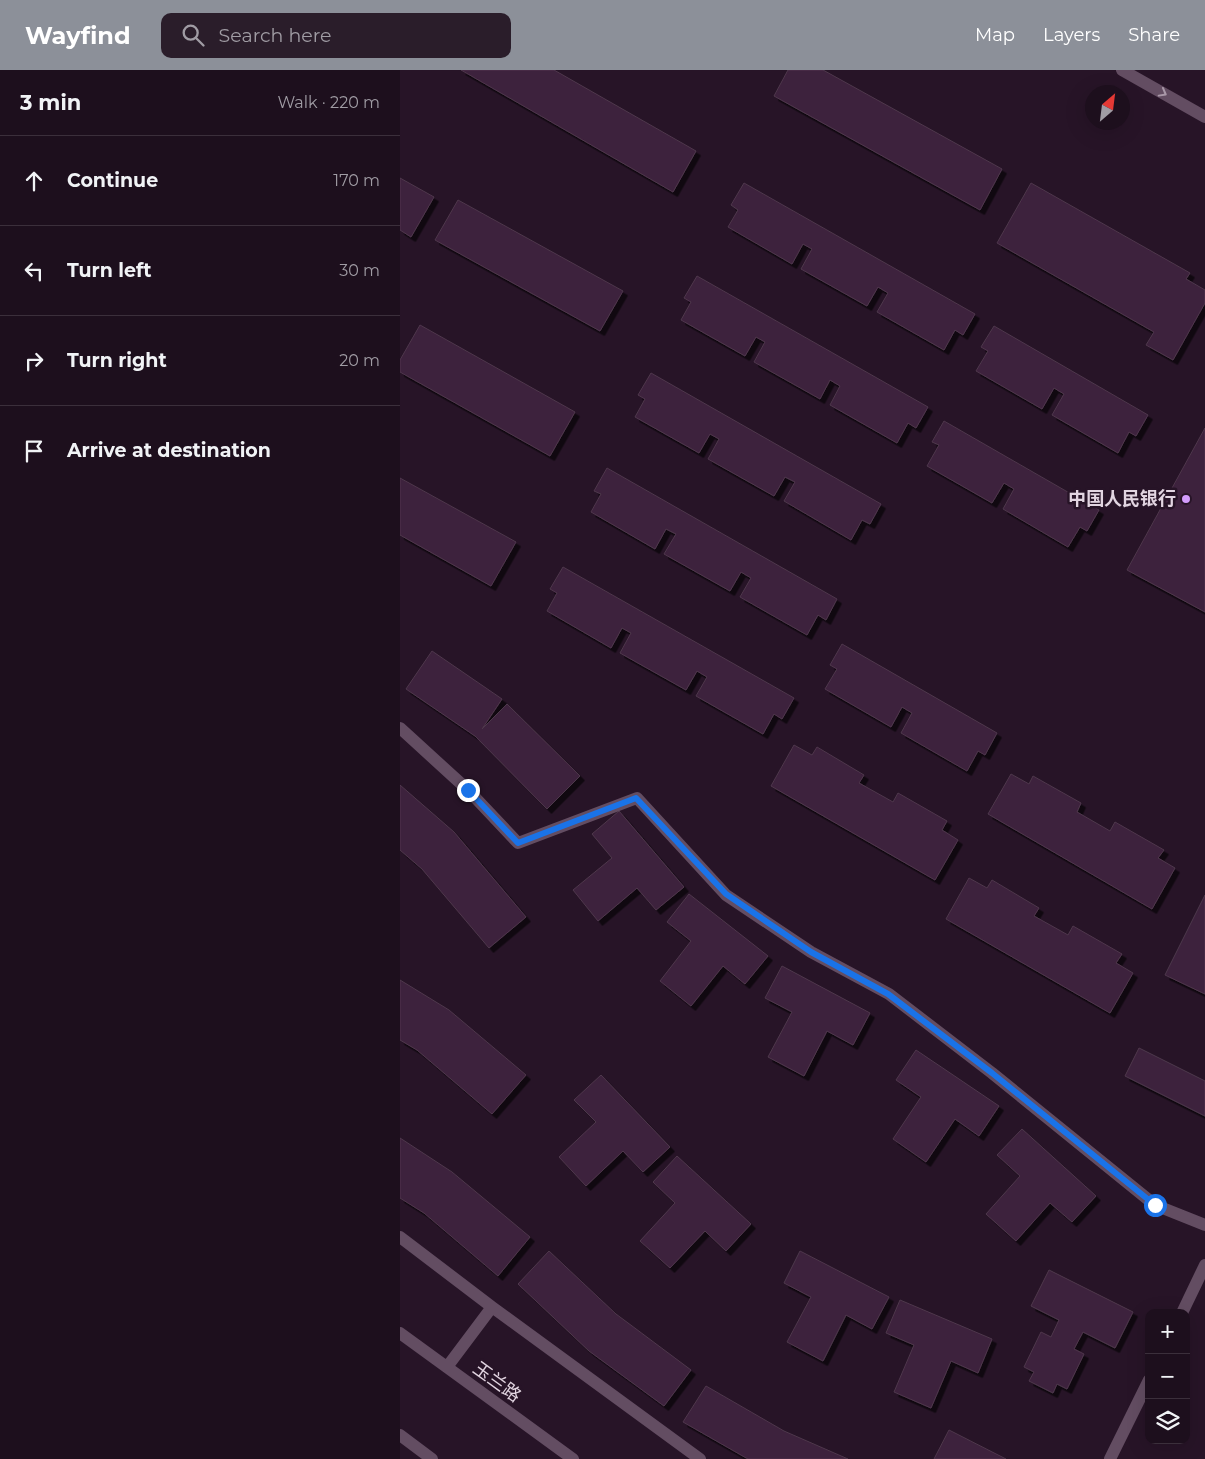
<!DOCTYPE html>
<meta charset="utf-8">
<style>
:root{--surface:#1d0f1d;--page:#2a1d2a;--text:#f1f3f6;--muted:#a09ca4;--line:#3b2f3b;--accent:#8c9099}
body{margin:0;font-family:Montserrat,"Noto Sans SC",sans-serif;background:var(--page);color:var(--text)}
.controls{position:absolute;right:15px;bottom:15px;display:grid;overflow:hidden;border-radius:10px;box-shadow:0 5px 20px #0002}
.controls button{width:45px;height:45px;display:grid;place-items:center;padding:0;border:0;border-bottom:1px solid var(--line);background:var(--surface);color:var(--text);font:25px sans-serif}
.compass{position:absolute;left:685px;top:15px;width:45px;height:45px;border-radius:50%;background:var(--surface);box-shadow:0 5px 20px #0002;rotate:28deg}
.stop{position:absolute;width:15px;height:15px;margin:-11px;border:4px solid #1a73e8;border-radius:50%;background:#fff}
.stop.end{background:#1a73e8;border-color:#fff;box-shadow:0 1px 5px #0008}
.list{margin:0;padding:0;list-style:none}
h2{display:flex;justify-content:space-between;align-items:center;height:65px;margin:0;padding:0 20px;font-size:21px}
h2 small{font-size:16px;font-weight:400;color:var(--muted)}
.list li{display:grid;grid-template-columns:32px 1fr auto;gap:15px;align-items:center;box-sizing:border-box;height:90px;padding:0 20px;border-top:1px solid var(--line)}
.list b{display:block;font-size:19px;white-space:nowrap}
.list em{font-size:16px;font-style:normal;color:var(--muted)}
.icon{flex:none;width:28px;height:28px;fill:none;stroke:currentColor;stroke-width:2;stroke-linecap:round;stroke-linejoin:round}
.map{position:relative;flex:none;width:805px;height:1389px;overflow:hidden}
header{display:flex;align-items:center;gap:30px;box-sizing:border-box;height:70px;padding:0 25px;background:var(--accent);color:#fff}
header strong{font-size:24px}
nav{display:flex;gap:28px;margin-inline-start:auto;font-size:18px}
.search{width:350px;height:45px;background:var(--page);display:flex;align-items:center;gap:12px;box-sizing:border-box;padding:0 18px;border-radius:10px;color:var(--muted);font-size:19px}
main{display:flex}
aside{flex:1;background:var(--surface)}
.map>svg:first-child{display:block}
</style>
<header>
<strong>Wayfind</strong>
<div class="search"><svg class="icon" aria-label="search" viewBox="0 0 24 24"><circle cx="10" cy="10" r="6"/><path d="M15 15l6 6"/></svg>Search here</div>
<nav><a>Map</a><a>Layers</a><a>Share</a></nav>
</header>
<main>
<aside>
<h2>3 min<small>Walk · 220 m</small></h2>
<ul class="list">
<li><svg class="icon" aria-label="ahead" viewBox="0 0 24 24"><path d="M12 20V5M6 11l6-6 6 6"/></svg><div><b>Continue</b></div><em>170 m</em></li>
<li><svg class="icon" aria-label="left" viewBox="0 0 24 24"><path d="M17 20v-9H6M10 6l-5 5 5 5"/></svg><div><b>Turn left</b></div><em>30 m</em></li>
<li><svg class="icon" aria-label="right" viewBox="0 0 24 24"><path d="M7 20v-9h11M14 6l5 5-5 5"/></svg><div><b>Turn right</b></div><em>20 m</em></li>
<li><svg class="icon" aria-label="arrive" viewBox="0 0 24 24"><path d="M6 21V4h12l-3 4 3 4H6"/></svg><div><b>Arrive at destination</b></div></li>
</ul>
</aside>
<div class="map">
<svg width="805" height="1389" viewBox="0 0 805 1389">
<defs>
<filter id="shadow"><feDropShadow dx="4.5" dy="4.5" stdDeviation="0" flood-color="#0009"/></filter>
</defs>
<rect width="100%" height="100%" fill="#271427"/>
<path fill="#3e203c" stroke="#4e384c" filter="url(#shadow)" d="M61,0H154L296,81L273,122Z
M388,0H423L602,99L580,140L374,26Z
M0,108L34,127L11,167L0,160Z
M344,113L575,244L563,265L555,260L544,280L477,242L488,223L478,217L467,236L401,199L412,179L403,174L392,194L328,157L338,140L331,135Z
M631,113L790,203L786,209L805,220V233L773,290L746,275L754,262L597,173Z
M58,130L223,221L200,261L35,170Z
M297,206L528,337L516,358L508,353L497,373L430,335L440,316L430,310L420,329L354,292L365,272L356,267L345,286L281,250L291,232L284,228Z
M20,255L175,342L150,386L0,302V290Z
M594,256L748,345L736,366L729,362L718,383L652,345L664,324L654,318L642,339L576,301L588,281L581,277Z
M251,303L481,434L470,454L462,450L451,470L384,431L395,412L385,407L374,426L308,389L319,369L310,364L299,383L235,347L245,329L238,325Z
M544,351L699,440L687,461L680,457L668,477L603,439L614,419L604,413L592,433L527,396L539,375L532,372Z
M805,358V542L727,500Z
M207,398L437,529L426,550L418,545L407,565L340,527L351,508L341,502L330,521L264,484L276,464L266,459L255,479L191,442L201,424L194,421Z
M0,408L116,472L91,516L0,465Z
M163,497L394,628L382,649L374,644L363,664L296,626L307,607L297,601L286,620L220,583L231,563L222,558L211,578L147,541L157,523L150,519Z
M442,574L597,663L585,685L578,681L567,701L501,663L512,643L502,637L491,657L425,619L437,599L430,595Z
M32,581L102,629L82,659L107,634L180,706L147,739L75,666L6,619Z
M394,675L412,685L417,677L464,705L459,713L493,732L498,723L547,751L542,760L558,770L535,810L371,716Z
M611,704L629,714L633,706L681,733L677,742L710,761L715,752L764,780L758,788L775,798L752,839L588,744Z
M0,715L54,762L126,847L89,878L22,799L0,780Z
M219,741L284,817L256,840L237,818L198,851L173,820L212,788L192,764Z
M569,808L587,818L592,810L639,838L634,846L668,865L673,856L722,884L716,893L733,903L710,943L546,849Z
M289,824L368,886L345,914L323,896L291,936L260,911L291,871L267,852Z
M805,825V924L765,905Z
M382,896L470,943L453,975L427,961L404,1006L368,987L392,942L365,928Z
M0,910L49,940L126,1005L92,1044L17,980L0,970Z
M739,978L805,1011V1046L725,1006Z
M516,980L599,1036L579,1066L555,1049L526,1092L493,1069L521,1027L496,1010Z
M201,1005L270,1077L243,1102L223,1081L186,1116L159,1087L196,1052L174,1030Z
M622,1059L696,1126L672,1152L650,1133L616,1171L586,1144L620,1106L597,1085Z
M0,1068L52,1102L130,1167L98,1206L24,1143L0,1128Z
M277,1086L351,1154L326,1181L305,1161L270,1198L240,1171L275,1133L253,1112Z
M149,1181L216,1244L291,1300L264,1336L189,1281L118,1214Z
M400,1181L489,1227L472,1259L446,1245L423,1291L387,1272L411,1227L384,1213Z
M649,1200L733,1242L715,1278L683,1262L674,1279L684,1284L667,1319L657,1314L653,1323L629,1311L634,1302L624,1297L641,1262L651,1267L659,1250L631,1236Z
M500,1230L592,1269L578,1303L551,1291L531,1338L494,1322L514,1275L486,1263Z
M306,1316L384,1361L448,1389H348L283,1352Z
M549,1360L606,1389H534Z"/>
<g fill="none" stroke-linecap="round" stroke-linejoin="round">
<path stroke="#634d62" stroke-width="12" d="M722,0L805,47
M0,658L68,720L118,773L237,728L326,825L411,882L489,924L592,1003L755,1135L805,1155
M0,1167L92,1237
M782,1243L805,1195
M0,1263L173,1389
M47,1297L92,1237L300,1389
M0,1365L32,1389
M710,1389L749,1310"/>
</g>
<defs><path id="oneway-chevron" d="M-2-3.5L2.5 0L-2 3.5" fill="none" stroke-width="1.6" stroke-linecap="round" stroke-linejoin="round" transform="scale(1.25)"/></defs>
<use stroke="#a998a8" href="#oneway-chevron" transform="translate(763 23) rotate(29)"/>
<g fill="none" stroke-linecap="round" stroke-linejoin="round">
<path stroke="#1a73e8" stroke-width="6" d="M68,720L118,773L236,728L326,824L411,882L488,924L592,1003L755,1135"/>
</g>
<circle fill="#d39cfc" stroke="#271427" stroke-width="2" cx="786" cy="429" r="5"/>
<g text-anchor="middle" stroke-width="5" stroke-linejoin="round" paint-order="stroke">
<g font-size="18" font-weight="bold" fill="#e2d5e1" stroke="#271427" text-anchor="end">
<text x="776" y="435">中国人民银行</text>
</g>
<g font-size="18" fill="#e2d5e1" stroke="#271427">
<text transform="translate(97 1312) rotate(36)" y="6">玉兰路</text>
</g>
</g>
</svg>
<div class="controls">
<button>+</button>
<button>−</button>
<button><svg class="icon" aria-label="layers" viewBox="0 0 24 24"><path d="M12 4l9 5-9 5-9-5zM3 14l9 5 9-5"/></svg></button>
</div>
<svg class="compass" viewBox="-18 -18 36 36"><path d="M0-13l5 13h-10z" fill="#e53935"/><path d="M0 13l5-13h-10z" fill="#a09ca4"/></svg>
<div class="stop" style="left:755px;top:1135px"></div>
<div class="stop end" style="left:68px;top:720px"></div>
</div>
</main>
